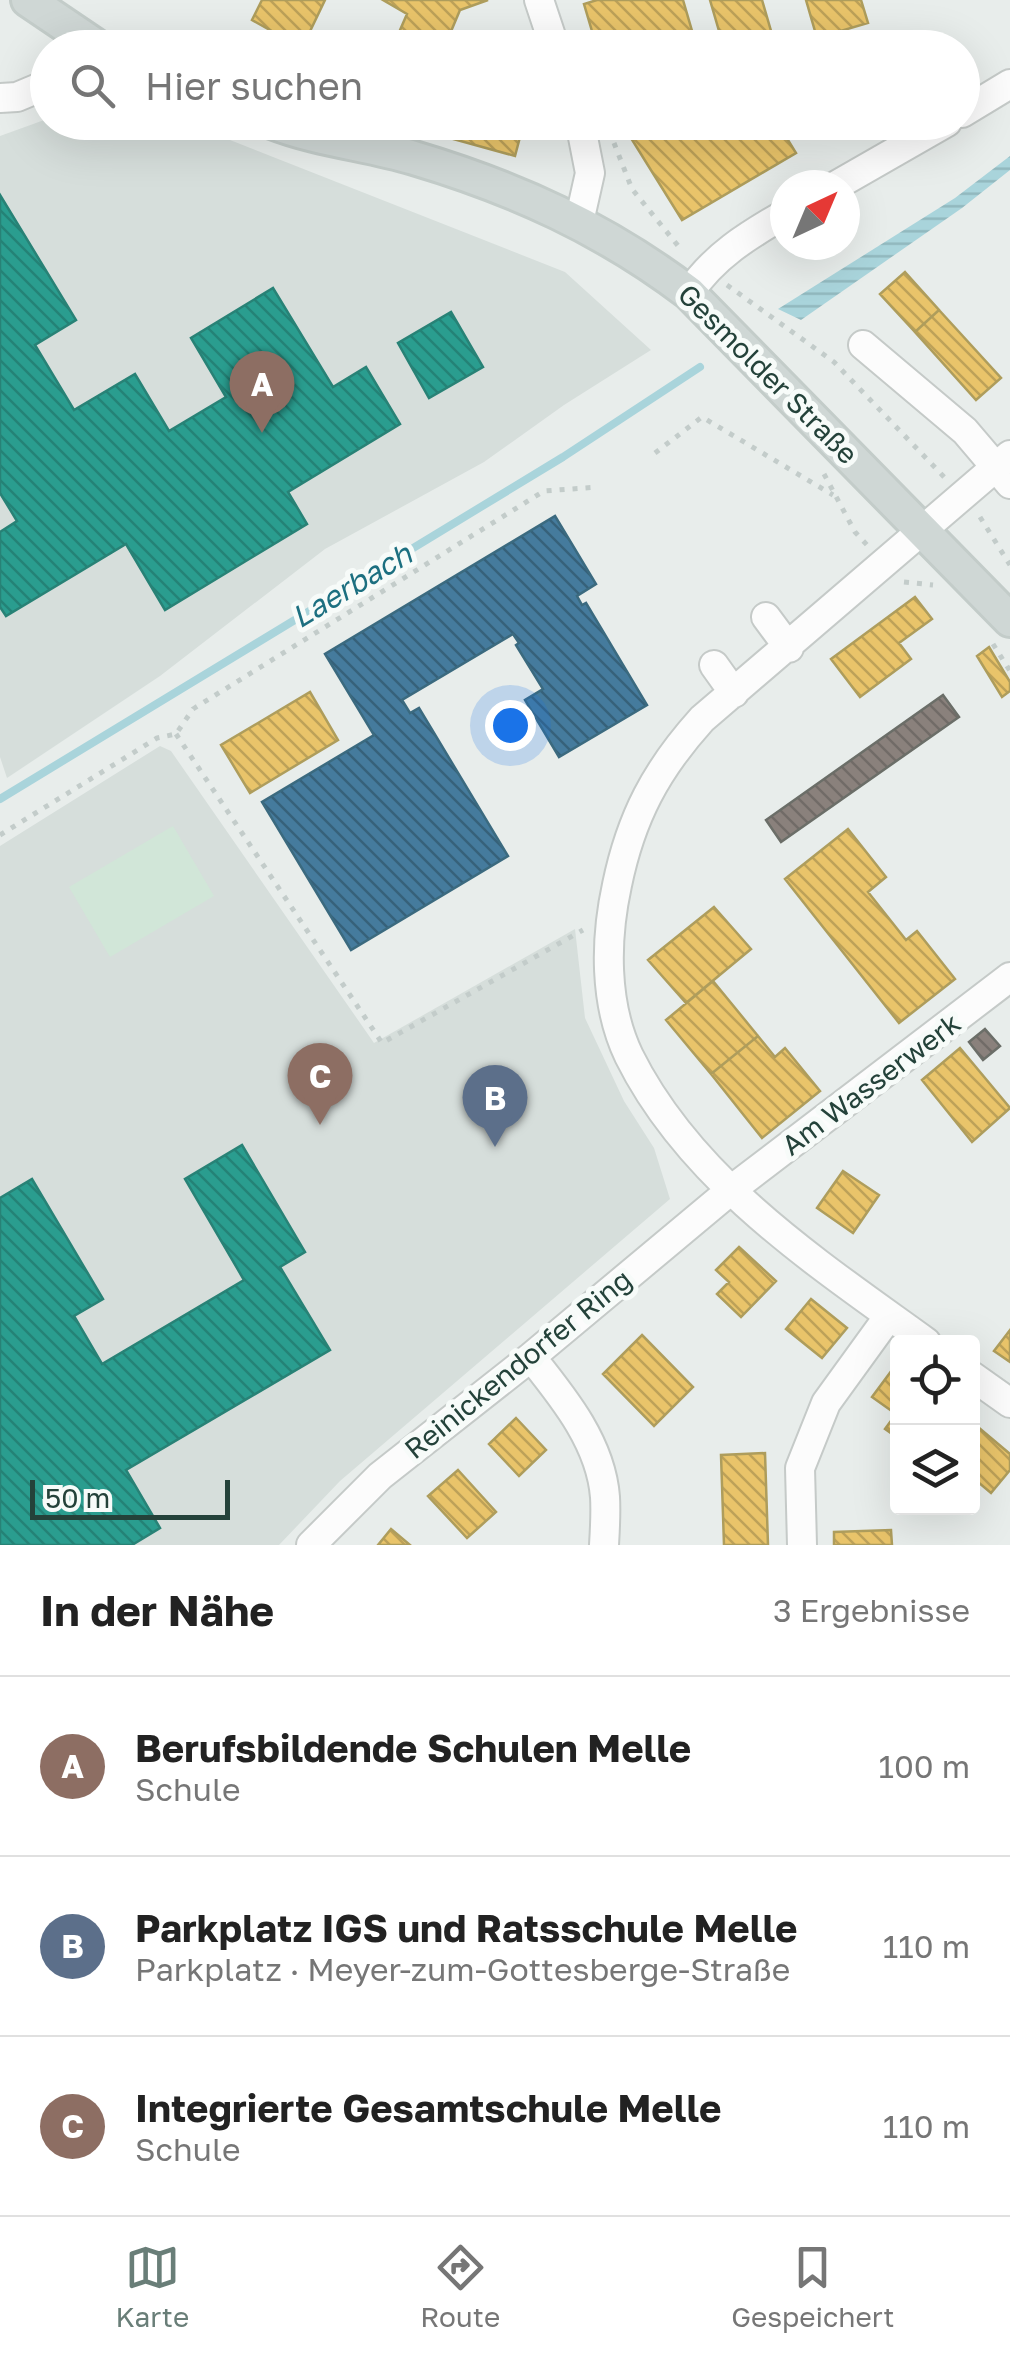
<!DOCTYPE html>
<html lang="de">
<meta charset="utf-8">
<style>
:root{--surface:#fff;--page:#f6f6f6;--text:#222;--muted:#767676;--line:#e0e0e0;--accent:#697e78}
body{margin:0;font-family:"Golos Text",sans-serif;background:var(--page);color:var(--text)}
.controls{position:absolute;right:30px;bottom:30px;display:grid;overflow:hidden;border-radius:10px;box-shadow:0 10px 40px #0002}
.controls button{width:90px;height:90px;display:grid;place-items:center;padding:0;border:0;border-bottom:2px solid var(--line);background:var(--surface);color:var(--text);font:50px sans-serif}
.compass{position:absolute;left:770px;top:170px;width:90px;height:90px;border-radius:50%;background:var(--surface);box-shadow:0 10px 40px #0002;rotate:44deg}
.scale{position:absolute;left:30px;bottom:25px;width:200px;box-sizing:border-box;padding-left:10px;border:5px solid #24423a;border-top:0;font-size:28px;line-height:35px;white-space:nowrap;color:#24423a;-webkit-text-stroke:8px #f7fbf9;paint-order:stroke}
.you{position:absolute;left:510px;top:725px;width:35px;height:35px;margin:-25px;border:8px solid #fff;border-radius:50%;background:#1a73e8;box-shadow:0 0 0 15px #1a73e833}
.badge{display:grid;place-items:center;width:65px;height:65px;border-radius:50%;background:var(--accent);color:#fff;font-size:32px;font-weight:700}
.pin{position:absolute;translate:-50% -82px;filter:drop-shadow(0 2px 5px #0008)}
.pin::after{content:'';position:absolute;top:52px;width:35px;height:30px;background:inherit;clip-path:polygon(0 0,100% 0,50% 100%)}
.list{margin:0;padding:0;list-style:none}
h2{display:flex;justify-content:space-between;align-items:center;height:130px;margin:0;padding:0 40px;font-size:42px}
h2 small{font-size:32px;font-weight:400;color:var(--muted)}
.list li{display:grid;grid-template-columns:65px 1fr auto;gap:30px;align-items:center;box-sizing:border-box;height:180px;padding:0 40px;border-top:2px solid var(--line)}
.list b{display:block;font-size:38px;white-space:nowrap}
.list p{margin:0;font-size:32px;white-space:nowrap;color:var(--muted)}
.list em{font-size:32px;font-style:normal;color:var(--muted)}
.icon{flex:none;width:55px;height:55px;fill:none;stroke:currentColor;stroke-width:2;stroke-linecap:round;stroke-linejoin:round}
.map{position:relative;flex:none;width:1010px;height:1545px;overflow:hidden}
.search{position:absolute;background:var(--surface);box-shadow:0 10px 40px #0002;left:30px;right:30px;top:30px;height:110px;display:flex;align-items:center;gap:25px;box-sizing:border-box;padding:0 35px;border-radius:55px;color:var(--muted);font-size:38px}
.sheet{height:670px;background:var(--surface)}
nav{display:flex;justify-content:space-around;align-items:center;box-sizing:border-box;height:140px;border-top:2px solid var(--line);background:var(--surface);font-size:28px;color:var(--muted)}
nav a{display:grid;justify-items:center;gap:5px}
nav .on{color:var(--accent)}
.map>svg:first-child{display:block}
</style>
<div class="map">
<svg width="1010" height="1545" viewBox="0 0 1010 1545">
<defs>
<pattern id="water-rules" width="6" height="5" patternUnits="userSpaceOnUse" patternTransform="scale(2.5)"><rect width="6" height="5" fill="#a9d4db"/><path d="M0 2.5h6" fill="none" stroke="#91b7bd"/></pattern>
<pattern id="homes-back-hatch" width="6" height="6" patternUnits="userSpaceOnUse" patternTransform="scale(2.5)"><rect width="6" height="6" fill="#e9c46a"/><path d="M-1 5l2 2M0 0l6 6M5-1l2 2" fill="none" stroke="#bda158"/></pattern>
<pattern id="schools-back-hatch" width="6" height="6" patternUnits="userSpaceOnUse" patternTransform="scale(2.5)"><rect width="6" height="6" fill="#2a9d8f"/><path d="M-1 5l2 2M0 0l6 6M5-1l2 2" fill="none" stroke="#248276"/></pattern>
<pattern id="public-back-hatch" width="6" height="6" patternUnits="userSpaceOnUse" patternTransform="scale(2.5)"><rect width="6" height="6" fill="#457b9d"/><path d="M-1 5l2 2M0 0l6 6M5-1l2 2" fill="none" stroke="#36617a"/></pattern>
<pattern id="industry-back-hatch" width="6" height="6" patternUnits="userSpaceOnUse" patternTransform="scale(2.5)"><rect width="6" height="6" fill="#8a817c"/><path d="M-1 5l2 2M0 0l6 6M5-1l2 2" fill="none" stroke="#716b67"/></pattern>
</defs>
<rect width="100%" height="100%" fill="#e8edeb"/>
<path fill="#d6dedb" d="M47,119L48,122L187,123L565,272L651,350L564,405L484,462L325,549L160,676L7,778L0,757V136Z
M160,746L171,751L374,1043L575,929L585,1018L624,1101L654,1148L670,1199L340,1481L279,1545H0V846Z"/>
<path fill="#d1e6d8" d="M173,826L214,896L110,957L69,887Z"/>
<path fill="url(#water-rules)" d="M1010,156V170L962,208L801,320L778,309L955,198Z"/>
<path fill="url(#homes-back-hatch)" stroke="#ae9d5c" stroke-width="2.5" d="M262,0H325L302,48L252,20Z
M383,0H488L460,10L444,48H402L394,44L407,14Z
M597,0H683L697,48H597L584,4Z
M710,0H762L776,48H724Z
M806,0H861L868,23L817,38Z
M415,122H524L515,156L413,128Z
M621,122H777L796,153L682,220Z
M905,272L939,310L915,332L880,294Z
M939,310L1001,378L976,400L915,332Z
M915,597L932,619L899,643L911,659L860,697L831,659Z
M989,647L1010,682V691L1002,697L977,656Z
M310,692L338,740L250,793L221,745Z
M848,829L886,877L868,892L906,940L917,931L955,979L899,1023L785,879Z
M714,907L751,949L686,1003L648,960Z
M713,981L758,1036L711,1074L666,1020Z
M758,1036L775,1057L785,1048L820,1091L762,1138L711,1074Z
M960,1048L1010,1108L972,1142L922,1080Z
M843,1171L879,1195L853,1233L817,1208Z
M739,1247L776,1281L741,1317L717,1294L729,1282L716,1270Z
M811,1299L847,1328L822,1358L786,1329Z
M1010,1330V1362L994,1351Z
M642,1335L693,1387L654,1426L603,1374Z
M895,1366L898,1368V1438L885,1429L896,1414L872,1397Z
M516,1418L546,1450L519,1476L489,1444Z
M972,1422L1010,1454V1470L991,1493L972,1477Z
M765,1453L768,1545H724L721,1455Z
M458,1470L496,1512L467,1538L428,1496Z
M391,1529L410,1545H378Z
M891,1530L892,1545H834V1532Z"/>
<path fill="url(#schools-back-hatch)" stroke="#288276" stroke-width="2.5" d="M0,195L76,320L35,345L74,410L135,374L169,431L226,397L191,338L273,288L333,387L366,367L400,424L288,492L307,524L165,610L126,544L6,616L0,607V532L17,521L0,493Z
M451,312L483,367L429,398L398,343Z
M242,1145L305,1252L280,1267L330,1350L126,1470L160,1528L132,1545H0V1198L32,1179L103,1299L74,1316L102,1364L244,1280L185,1179Z"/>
<path fill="url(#public-back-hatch)" stroke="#3b6a7f" stroke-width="2.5" d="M555,516L596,584L577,596L582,605L586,603L647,705L559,757L525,700L543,689L516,645L519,643L513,634L402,700L410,713L419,708L508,856L351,950L262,802L374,735L325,654Z"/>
<path fill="url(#industry-back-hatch)" stroke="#6b6e68" stroke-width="2.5" d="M943,695L959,717L781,842L766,820Z
M985,1029L1000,1046L983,1060L969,1042Z"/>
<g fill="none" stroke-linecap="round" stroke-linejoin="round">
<path stroke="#a9d4db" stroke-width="8" d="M0,799L563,457L700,367"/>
<g stroke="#c5cac8" stroke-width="32">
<path id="minor" d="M539,0L555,48
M0,98L17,97L48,84
M962,113L1010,84
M837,185L947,122
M579,222L590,173L580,122
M689,293C714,256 747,236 785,214
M863,345L965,431L1010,484
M766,617L789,648
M714,665L734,693
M926,1342C817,1263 691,1181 629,1056C604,1004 605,940 617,885C631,817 656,770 702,719L1010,455
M531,1357C563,1397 601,1443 605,1497C606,1513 605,1529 604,1545
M972,1376L1010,1403
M311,1545L380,1476L531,1357L731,1190L1010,977
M802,1545L800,1468L826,1403L889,1316"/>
</g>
<g stroke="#c3ccc9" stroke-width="38">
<path id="major" d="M28,0L99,48
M272,122C318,140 367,144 414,158C515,188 605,229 689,293L1010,620"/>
</g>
<path stroke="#c3ccca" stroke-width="5" stroke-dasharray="5 8" stroke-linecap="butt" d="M125,37L144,48
M205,122L249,137
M614,143L632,189L679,247
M727,285L834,362L946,479
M655,453L702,417L833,495
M824,474L855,532L867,545
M980,517L1010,565
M904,582L933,585
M993,644L1010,671
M176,734L382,1043L583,930
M0,835L157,738L176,734L193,709L544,491L598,487"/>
<use href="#minor" stroke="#fcfcfc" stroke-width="28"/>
<use href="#major" stroke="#cfd7d5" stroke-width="32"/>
</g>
<g text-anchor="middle" stroke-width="10" stroke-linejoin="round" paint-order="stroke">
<g font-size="28" fill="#24423a" stroke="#f7fbf9">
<text transform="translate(768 374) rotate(45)" y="10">Gesmolder Straße</text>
<text transform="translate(871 1084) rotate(-37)" y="10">Am Wasserwerk</text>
<text transform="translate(518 1364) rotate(-39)" y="10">Reinickendorfer Ring</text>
</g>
<g font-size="30" font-style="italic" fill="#1c6f80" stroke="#f7fbf9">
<text transform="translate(352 586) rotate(-31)" y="10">Laerbach</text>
</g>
</g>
</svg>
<div class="controls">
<button><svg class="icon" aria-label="locate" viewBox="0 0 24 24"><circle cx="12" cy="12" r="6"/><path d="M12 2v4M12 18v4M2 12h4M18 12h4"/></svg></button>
<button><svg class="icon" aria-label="layers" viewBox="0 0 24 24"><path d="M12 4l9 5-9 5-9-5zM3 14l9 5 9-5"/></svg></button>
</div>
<svg class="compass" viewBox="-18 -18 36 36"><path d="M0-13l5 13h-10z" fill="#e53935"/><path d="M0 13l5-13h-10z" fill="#767676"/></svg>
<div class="scale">50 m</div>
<div class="you"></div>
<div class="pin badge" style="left:262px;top:433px;background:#8d6e63">A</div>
<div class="pin badge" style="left:495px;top:1147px;background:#5c6f8a">B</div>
<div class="pin badge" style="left:320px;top:1125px;background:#8d6e63">C</div>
<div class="search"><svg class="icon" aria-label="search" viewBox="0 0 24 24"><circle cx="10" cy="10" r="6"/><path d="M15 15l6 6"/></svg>Hier suchen</div>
</div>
<section class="sheet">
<h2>In der Nähe<small>3 Ergebnisse</small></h2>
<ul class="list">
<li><span class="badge" style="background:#8d6e63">A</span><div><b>Berufsbildende Schulen Melle</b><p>Schule</p></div><em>100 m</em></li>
<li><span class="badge" style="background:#5c6f8a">B</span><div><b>Parkplatz IGS und Ratsschule Melle</b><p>Parkplatz · Meyer-zum-Gottesberge-Straße</p></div><em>110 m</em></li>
<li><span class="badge" style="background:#8d6e63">C</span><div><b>Integrierte Gesamtschule Melle</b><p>Schule</p></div><em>110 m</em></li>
</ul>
</section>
<nav>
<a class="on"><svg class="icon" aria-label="map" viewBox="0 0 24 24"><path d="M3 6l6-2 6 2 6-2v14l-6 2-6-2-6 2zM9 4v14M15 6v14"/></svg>Karte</a>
<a><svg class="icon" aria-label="directions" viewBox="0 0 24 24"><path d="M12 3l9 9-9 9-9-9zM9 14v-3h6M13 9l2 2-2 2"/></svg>Route</a>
<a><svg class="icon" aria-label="saved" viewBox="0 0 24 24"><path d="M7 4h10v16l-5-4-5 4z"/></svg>Gespeichert</a>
</nav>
